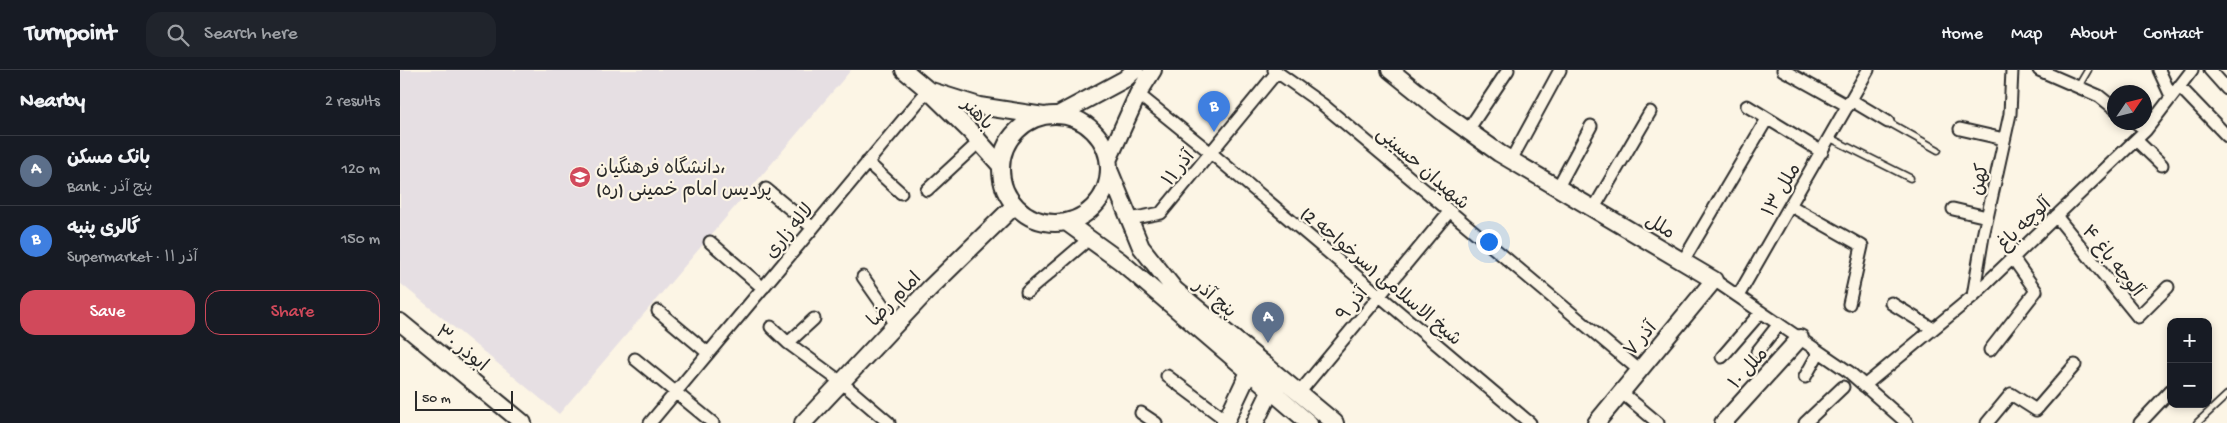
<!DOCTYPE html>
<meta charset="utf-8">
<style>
:root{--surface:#171b24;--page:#20242c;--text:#f1f3f6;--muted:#9ea1a6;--line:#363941;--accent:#d1495b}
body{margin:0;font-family:"Gochi Hand","Playpen Sans Arabic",sans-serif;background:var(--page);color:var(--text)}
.controls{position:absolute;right:15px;bottom:15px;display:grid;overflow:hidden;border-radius:10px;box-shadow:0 2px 8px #0003}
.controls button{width:45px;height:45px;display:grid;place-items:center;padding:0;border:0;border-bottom:1px solid var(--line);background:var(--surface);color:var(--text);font:25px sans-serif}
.compass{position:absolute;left:1707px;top:15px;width:45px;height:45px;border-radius:50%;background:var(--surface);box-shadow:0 2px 8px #0003;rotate:55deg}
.scale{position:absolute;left:15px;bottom:12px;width:98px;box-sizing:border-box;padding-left:5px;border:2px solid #2b2b2b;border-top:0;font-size:14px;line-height:18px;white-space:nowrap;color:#2b2b2b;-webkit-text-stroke:4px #fcf5e5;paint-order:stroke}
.you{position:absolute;left:1088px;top:171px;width:18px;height:18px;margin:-12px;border:4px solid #fff;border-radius:50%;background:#1a73e8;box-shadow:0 0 0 8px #1a73e833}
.badge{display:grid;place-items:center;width:32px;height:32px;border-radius:50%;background:var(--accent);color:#fff;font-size:16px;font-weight:700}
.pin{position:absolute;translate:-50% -41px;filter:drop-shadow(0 1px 2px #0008)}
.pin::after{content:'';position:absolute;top:26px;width:18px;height:15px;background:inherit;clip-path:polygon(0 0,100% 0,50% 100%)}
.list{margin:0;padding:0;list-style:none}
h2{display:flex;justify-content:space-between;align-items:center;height:65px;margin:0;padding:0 20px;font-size:21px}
h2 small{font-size:16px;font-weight:400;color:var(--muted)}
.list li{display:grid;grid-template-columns:32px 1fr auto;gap:15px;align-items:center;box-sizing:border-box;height:70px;padding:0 20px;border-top:1px solid var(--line)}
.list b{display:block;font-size:19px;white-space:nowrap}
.list p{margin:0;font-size:16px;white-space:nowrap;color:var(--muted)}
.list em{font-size:16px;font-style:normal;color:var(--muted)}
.actions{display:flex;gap:10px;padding:15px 20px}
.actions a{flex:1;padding:11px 0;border:1px solid var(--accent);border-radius:15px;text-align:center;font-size:18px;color:var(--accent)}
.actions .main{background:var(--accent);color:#fff}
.icon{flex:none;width:28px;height:28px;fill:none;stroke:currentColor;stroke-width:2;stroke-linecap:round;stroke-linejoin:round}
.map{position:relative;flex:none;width:1827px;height:353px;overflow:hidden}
header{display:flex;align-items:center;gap:30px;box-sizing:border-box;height:70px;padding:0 25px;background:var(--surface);border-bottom:1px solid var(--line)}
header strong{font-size:24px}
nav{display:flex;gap:28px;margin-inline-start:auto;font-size:18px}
.search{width:350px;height:45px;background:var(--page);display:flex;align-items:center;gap:12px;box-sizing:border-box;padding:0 18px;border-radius:15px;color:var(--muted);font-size:19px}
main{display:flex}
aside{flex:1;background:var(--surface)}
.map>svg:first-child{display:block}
</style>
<header>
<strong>Turnpoint</strong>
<div class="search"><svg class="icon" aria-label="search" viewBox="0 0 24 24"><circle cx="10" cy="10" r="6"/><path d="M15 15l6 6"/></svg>Search here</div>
<nav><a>Home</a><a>Map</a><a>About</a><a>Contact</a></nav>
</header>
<main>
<aside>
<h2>Nearby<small>2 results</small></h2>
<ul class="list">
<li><span class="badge" style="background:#5c6f8a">A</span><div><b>بانک مسکن</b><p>Bank · پنج آذر</p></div><em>120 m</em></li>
<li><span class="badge" style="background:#3f7fe0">B</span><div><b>گالری پنبه</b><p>Supermarket · آذر ۱۱</p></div><em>150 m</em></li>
</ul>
<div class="actions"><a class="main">Save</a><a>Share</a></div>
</aside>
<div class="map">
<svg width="1827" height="353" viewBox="0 0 1827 353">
<rect width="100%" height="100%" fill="#fcf5e5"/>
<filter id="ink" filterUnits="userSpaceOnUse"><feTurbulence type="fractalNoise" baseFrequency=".02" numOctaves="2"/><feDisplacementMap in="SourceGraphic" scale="10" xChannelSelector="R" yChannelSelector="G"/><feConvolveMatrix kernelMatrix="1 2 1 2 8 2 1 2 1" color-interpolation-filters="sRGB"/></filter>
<g filter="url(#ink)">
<path fill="#e6dfe3" d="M0,0H451L159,344L0,213Z"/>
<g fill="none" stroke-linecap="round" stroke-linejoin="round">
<g stroke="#2b2b2b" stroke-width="9">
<path id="lane" d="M1678,17L1688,0
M1488,52L1538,80
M1430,68L1510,108
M1797,353L1827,325"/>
</g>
<g stroke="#2b2b2b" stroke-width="15">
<path id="street" d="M874,0L922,34L1239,300
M1383,0L1448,36
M1639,0L1699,26L1714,38
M1759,0L1771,26
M1810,0L1827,19
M1779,16L1827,66
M738,24L811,83L1130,353
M1451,30L1488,52
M1347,36L1422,82
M1735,52L1746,60
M1560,59L1604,69
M1068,60L1108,0
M1736,70L1762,95
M1111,90L1160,0
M467,92L501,123
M1158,117L1191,56
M366,119L413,158
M527,120L579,72
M1391,136L1462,176L1449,234
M1194,138L1250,42
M1553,139L1587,147
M1656,146L1738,247L1768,217
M730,149L761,143L877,2
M310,172L363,218
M1283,191L1367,49
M463,207L496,254
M1314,210L1449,302L1507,353
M627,222L689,169
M1338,226L1468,0
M1573,226L1583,166L1610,44L1612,0
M1491,233L1533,259
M258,241L308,283
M371,257L388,273L441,312L489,353
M388,273L414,249
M1590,280L1636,221L1612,187
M1357,282L1379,254
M1322,287L1361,242
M235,289L313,353
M767,306L826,350
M1405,307L1419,282
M1464,316L1573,226L1746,60L1792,0
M1221,322L1258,353
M899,323L1049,142
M741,343L756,353
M250,353L528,20
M1405,353L1443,317
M1587,353L1611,324L1636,340L1675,295
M1740,353L1771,320"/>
</g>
<g stroke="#2b2b2b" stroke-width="20">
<path id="secondary" d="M504,0L528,20
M990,0L1046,45L1099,83L1314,210L1196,353
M601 99a54 54 0 1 1 108 0a54 54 0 1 1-108 0Z
M658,45L725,9L735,0
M709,88L738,24L753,0
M601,96L570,61L528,20L579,36L644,46
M710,102L741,177L775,220L935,353
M666,152L720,191L909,353
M0,252L123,353
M403,353L529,219L615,135
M825,353L849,302
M855,353L871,320
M1323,353L1400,268"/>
</g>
<use href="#lane" stroke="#fcf5e5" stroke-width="5.5"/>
<use href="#street" stroke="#fcf5e5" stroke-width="11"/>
<use href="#secondary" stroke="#fcf5e5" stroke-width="16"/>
</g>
</g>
<defs>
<g id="university-disc" transform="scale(1.125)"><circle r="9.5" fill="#d1495b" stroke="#fcf5e5"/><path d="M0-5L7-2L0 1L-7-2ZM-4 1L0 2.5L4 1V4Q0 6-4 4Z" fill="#fff"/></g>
</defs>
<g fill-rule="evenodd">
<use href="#university-disc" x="180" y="107"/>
</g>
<g text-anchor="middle" stroke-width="4.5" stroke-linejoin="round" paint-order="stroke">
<g font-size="19" fill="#2b2b2b" stroke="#fcf5e5">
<text transform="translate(579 43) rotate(46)" y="7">باهنر</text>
<text transform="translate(777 97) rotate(-51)" y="7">آذر ۱۱</text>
<text transform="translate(1024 97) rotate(41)" y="7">شهیدان حسینی</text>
<text transform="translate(1578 109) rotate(-78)" y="7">کهن</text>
<text transform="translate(1380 119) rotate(-60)" y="7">ملل ۱۳</text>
<text transform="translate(1623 153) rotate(-44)" y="7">آلوچه باغ</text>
<text transform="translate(1261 155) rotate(31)" y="7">ملل</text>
<text transform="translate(388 160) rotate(-50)" y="7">لاله زاری</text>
<text transform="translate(1714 190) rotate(51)" y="7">۴ آلوچه باغ</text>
<text transform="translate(982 205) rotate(40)" y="7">شیخ الاسلامی (سرخواجه 2)</text>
<text transform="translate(816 227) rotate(40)" y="7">پنج آذر</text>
<text transform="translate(493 228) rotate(-46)" y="7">امام رضا</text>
<text transform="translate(951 233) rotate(-51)" y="7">۹ آذر</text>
<text transform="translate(1239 268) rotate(-50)" y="7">آذر ۷</text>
<text transform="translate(63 277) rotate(39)" y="7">ابوذر ۳۰</text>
<text transform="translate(1347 297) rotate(-48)" y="7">۱۰ ملل</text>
</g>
<g font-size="19" fill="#2b2b2b" stroke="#fcf5e5" text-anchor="start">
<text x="196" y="103">دانشگاه فرهنگیان،<tspan x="196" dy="22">پردیس امام خمینی (ره)</tspan></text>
</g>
</g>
</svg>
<div class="controls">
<button>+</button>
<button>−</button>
</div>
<svg class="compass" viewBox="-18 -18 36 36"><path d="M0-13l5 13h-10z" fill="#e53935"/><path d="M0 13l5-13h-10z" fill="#9ea1a6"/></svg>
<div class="scale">50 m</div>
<div class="you"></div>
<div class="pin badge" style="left:868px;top:273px;background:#5c6f8a">A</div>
<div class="pin badge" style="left:814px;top:62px;background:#3f7fe0">B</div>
</div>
</main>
